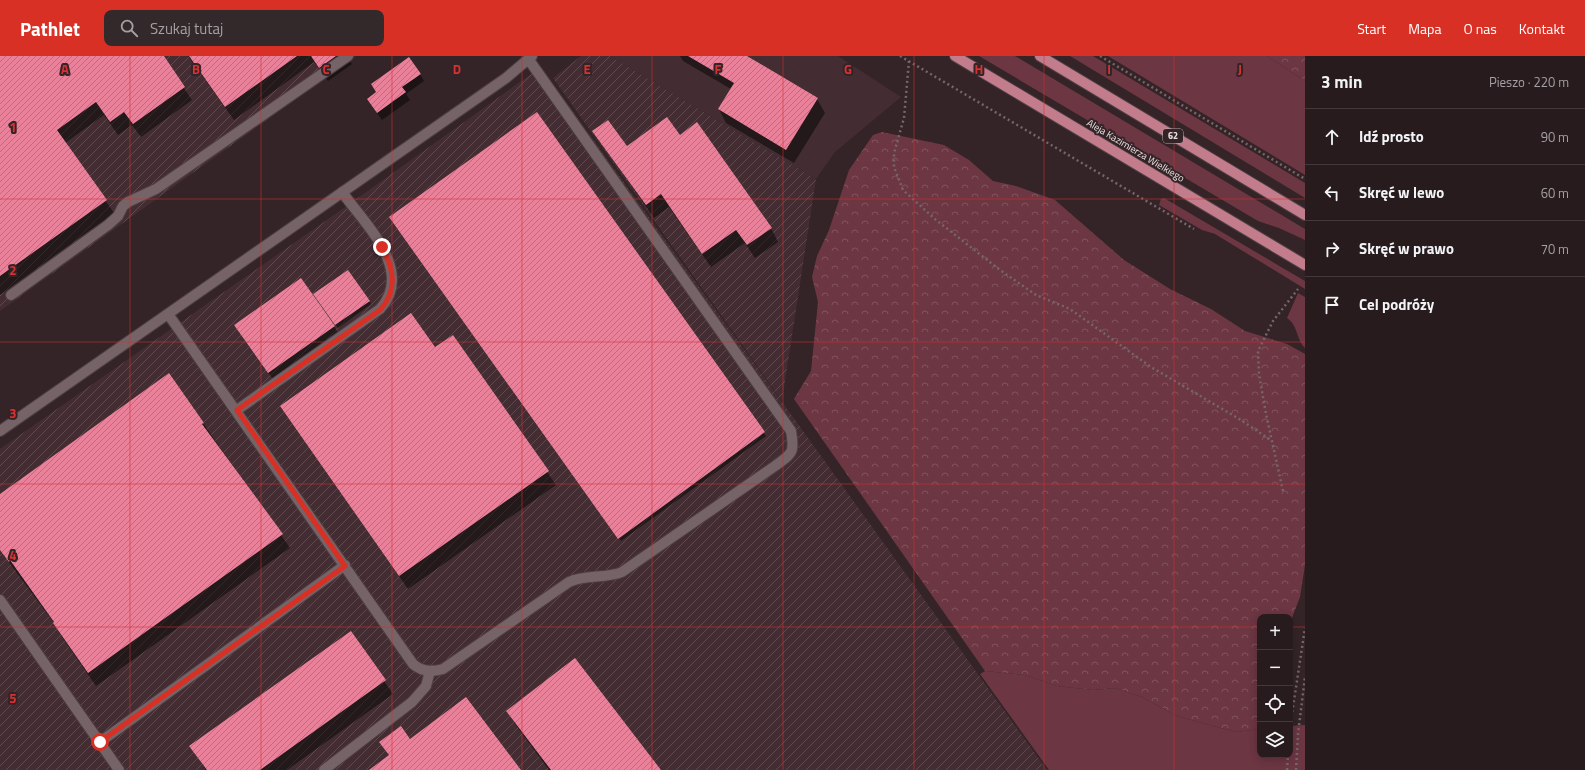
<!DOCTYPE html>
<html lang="pl">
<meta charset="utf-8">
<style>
:root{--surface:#271b1d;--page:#33282a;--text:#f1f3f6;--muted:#a4a1a4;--line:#43393b;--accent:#d93025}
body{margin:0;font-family:"Titillium Web",sans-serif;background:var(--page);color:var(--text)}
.controls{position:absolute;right:12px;bottom:12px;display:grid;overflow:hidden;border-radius:8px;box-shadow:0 2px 10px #0003}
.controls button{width:36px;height:36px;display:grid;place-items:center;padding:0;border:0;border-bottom:1px solid var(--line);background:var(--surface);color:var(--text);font:20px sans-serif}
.stop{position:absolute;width:12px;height:12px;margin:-9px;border:3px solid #d93025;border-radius:50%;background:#fff}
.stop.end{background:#d93025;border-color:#fff;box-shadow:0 1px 4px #0008}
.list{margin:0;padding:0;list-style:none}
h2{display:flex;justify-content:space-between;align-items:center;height:52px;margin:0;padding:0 16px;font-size:17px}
h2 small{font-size:13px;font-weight:400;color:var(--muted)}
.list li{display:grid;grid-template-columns:26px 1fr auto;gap:12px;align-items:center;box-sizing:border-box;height:56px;padding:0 16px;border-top:1px solid var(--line)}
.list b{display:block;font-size:15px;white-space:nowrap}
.list em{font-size:13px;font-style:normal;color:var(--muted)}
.icon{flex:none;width:22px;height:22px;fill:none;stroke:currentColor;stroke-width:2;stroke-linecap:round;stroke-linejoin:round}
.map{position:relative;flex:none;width:1305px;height:714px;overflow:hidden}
header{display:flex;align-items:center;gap:24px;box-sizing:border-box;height:56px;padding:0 20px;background:var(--accent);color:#fff}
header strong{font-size:19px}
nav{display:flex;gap:22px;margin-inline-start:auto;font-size:14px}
.search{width:280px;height:36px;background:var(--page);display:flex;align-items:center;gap:10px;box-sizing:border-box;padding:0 14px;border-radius:8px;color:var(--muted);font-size:15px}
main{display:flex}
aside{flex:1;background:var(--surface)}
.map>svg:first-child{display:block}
</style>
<header>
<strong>Pathlet</strong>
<div class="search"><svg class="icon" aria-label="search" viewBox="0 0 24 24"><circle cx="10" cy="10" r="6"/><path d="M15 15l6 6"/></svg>Szukaj tutaj</div>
<nav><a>Start</a><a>Mapa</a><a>O nas</a><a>Kontakt</a></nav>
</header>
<main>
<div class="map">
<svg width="1305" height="714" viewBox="0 0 1305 714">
<defs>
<pattern id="industrial-furrows" width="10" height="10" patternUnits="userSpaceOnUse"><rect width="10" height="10" fill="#432d32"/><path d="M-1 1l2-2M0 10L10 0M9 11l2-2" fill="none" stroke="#5e4b4f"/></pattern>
<pattern id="forest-crowns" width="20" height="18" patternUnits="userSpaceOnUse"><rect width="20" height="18" fill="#6c3643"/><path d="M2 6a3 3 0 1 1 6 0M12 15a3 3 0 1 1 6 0" fill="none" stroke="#81535e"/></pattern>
<pattern id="building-hatch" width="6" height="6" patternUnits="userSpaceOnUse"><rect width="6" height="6" fill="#e88199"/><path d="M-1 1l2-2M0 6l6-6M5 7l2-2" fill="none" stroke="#b76e80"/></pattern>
</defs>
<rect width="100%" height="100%" fill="#342427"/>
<path fill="#432d32" d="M610,0H838L901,41L835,96L816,123Z"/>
<path fill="url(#industrial-furrows)" d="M0,0H356L0,255Z
M581,0H610L816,123L782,345L553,22Z
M541,11L1047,714H0V393L341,154Z"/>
<path fill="#6c3643" d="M979,0H1015L1305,173V184L1279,172L1258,165Z
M1070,0H1093L1305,127V142Z
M1108,0H1267L1305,25V119Z
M1164,142L1305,225V233L1215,178L1202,174L1159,149L1161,143Z
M1298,237L1305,241V292C1296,283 1298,269 1287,262Z
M985,615L1025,619L1057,630L1093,634L1115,632L1142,641L1173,658L1187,663L1236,676L1260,673V699H1290V670L1305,669V714H1049L980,618Z"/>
<path fill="url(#forest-crowns)" d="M1267,0H1305V25Z
M882,76L944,89L969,104L993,125L1016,130L1055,144L1124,204L1170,233L1211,253L1245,275L1287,288L1305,298V509L1300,541L1290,567V561H1260V673L1236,676L1187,663L1173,658L1142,641L1115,632L1093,634L1057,630L1025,619L985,615L794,343L811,315L818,246L812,221L817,200L829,174L849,114L873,79Z"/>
<path fill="#0007" d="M0,0H162L192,44L141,81L132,69L118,79L104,59L65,87L114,157L0,239Z
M188,0H347L352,8L328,25L314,6L234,64Z
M680,0H745L817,43L825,57L794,107L726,67L719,53L731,33L683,5Z
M420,18L424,25L406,38L410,44L382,64L372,50Z
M537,58L766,380L621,485L392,165Z
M594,76L627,92L679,80L771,172L778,186L755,202L745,187L711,211L669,151L654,162Z
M316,242L369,245L371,248L338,272Z
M334,270L340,281L275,326L241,279Z
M453,280L556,429L408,533L281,350L435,293Z
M203,367L290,492L96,630L62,581L54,567L0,494V439Z
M351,577L393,638L287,714H206L191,690Z
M507,655L660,714H549L515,668Z"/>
<path fill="url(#building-hatch)" d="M0,0H164L185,31L133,68L124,56L110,66L96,46L57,74L107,144L0,220Z
M189,0H297L225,51Z
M311,0H336L319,12Z
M688,0H747L818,42L786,94L718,53L734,27Z
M409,1L421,18L402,31L406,36L377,57L367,43L376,36L371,28Z
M537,56L765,376L618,483L389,161Z
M667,61L680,79L697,66L772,172L747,189L736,174L702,198L661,138L646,149L592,75L608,64L627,90Z
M348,214L370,245L335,269L313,238Z
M301,222L335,270L268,317L234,269Z
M411,257L435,291L453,279L549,415L399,520L280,350Z
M169,317L204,367L202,368L283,478L88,617L53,567L54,566L10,504L9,506L0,494V438Z
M351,575L386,624L260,714H207L189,690Z
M575,602L661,714H551L506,655Z
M466,641L521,714H369L389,699L379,686L401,670L410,683Z"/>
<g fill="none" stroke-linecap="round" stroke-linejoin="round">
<g stroke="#4d3f42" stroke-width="12">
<path id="service" d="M11,239L108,169L118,160L123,150L128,146L156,133L348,0
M168,258L413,608C422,616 433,616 443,613L569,526C586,518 605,523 622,516L775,410C792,397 795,398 791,375L529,4
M237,354L380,253C415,215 365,168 342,136
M0,375L506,22L532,0
M0,544L119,714
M100,686L345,509
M324,714L412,646L426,630L430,615"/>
</g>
<g stroke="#4d3f42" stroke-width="12">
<path id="primary" d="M955,0L1305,209
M1040,0L1305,159"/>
</g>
<path stroke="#756669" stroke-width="2.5" stroke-dasharray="2 3" stroke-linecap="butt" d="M900,0L1194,173
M1100,0L1305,123
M909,5L904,62L894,97V111L903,134L936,164L1000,214L1036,239L1070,253L1151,311L1241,364L1272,385
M1283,435L1266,358L1259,318L1258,295L1273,265L1298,233
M1290,671L1305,572
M1287,714L1288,699
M1296,714L1298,678L1305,621"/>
<use href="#service" stroke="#766367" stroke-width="10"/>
<use href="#primary" stroke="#c27c8c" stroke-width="10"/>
</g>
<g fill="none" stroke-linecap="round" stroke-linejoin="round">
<path stroke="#d93025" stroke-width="5" d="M100,686L345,510L237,354L380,254C398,234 394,213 382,191"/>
</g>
<path fill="none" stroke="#d73131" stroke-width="1" stroke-opacity="0.55" d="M130,0V714M261,0V714M392,0V714M522,0V714M652,0V714M783,0V714M914,0V714M1044,0V714M1174,0V714M0,143H1305M0,286H1305M0,428H1305M0,571H1260M1290,571H1305"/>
<g text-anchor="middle" stroke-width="4" stroke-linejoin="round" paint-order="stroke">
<rect fill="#342427" stroke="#b3a7a9" stroke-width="1" x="1163" y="73" width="20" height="14" rx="3"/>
<g font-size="9" font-weight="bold" fill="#eadfe1">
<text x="1173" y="83">62</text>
</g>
<g font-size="10" fill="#eadfe1" stroke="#342427">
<text transform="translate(1136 94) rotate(31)" y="4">Aleja Kazimierza Wielkiego</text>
</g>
</g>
<g font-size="13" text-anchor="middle" font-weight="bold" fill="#d73131" stroke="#342427" stroke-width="4" stroke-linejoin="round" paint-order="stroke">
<text x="65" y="18">A</text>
<text x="196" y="18">B</text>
<text x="326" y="18">C</text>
<text x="457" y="18">D</text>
<text x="587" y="18">E</text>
<text x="718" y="18">F</text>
<text x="848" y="18">G</text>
<text x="979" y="18">H</text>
<text x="1109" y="18">I</text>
<text x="1240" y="18">J</text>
<text x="13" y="76">1</text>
<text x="13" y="219">2</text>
<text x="13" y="362">3</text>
<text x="13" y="504">4</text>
<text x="13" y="647">5</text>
</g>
</svg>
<div class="controls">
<button>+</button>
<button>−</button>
<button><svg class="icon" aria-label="locate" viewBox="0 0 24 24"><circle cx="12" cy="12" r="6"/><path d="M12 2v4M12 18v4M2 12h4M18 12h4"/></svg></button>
<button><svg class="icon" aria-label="layers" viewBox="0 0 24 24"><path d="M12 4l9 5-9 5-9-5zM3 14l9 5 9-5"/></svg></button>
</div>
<div class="stop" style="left:100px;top:686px"></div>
<div class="stop end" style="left:382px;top:191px"></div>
</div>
<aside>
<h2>3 min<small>Pieszo · 220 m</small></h2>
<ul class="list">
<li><svg class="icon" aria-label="ahead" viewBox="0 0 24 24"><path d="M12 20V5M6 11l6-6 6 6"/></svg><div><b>Idź prosto</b></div><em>90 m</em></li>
<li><svg class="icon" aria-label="left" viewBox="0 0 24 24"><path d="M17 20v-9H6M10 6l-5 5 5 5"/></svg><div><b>Skręć w lewo</b></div><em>60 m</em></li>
<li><svg class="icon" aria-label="right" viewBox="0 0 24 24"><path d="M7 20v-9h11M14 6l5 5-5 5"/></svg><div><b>Skręć w prawo</b></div><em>70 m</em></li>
<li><svg class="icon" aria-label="arrive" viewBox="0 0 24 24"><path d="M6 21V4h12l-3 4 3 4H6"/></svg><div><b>Cel podróży</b></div></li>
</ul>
</aside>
</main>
